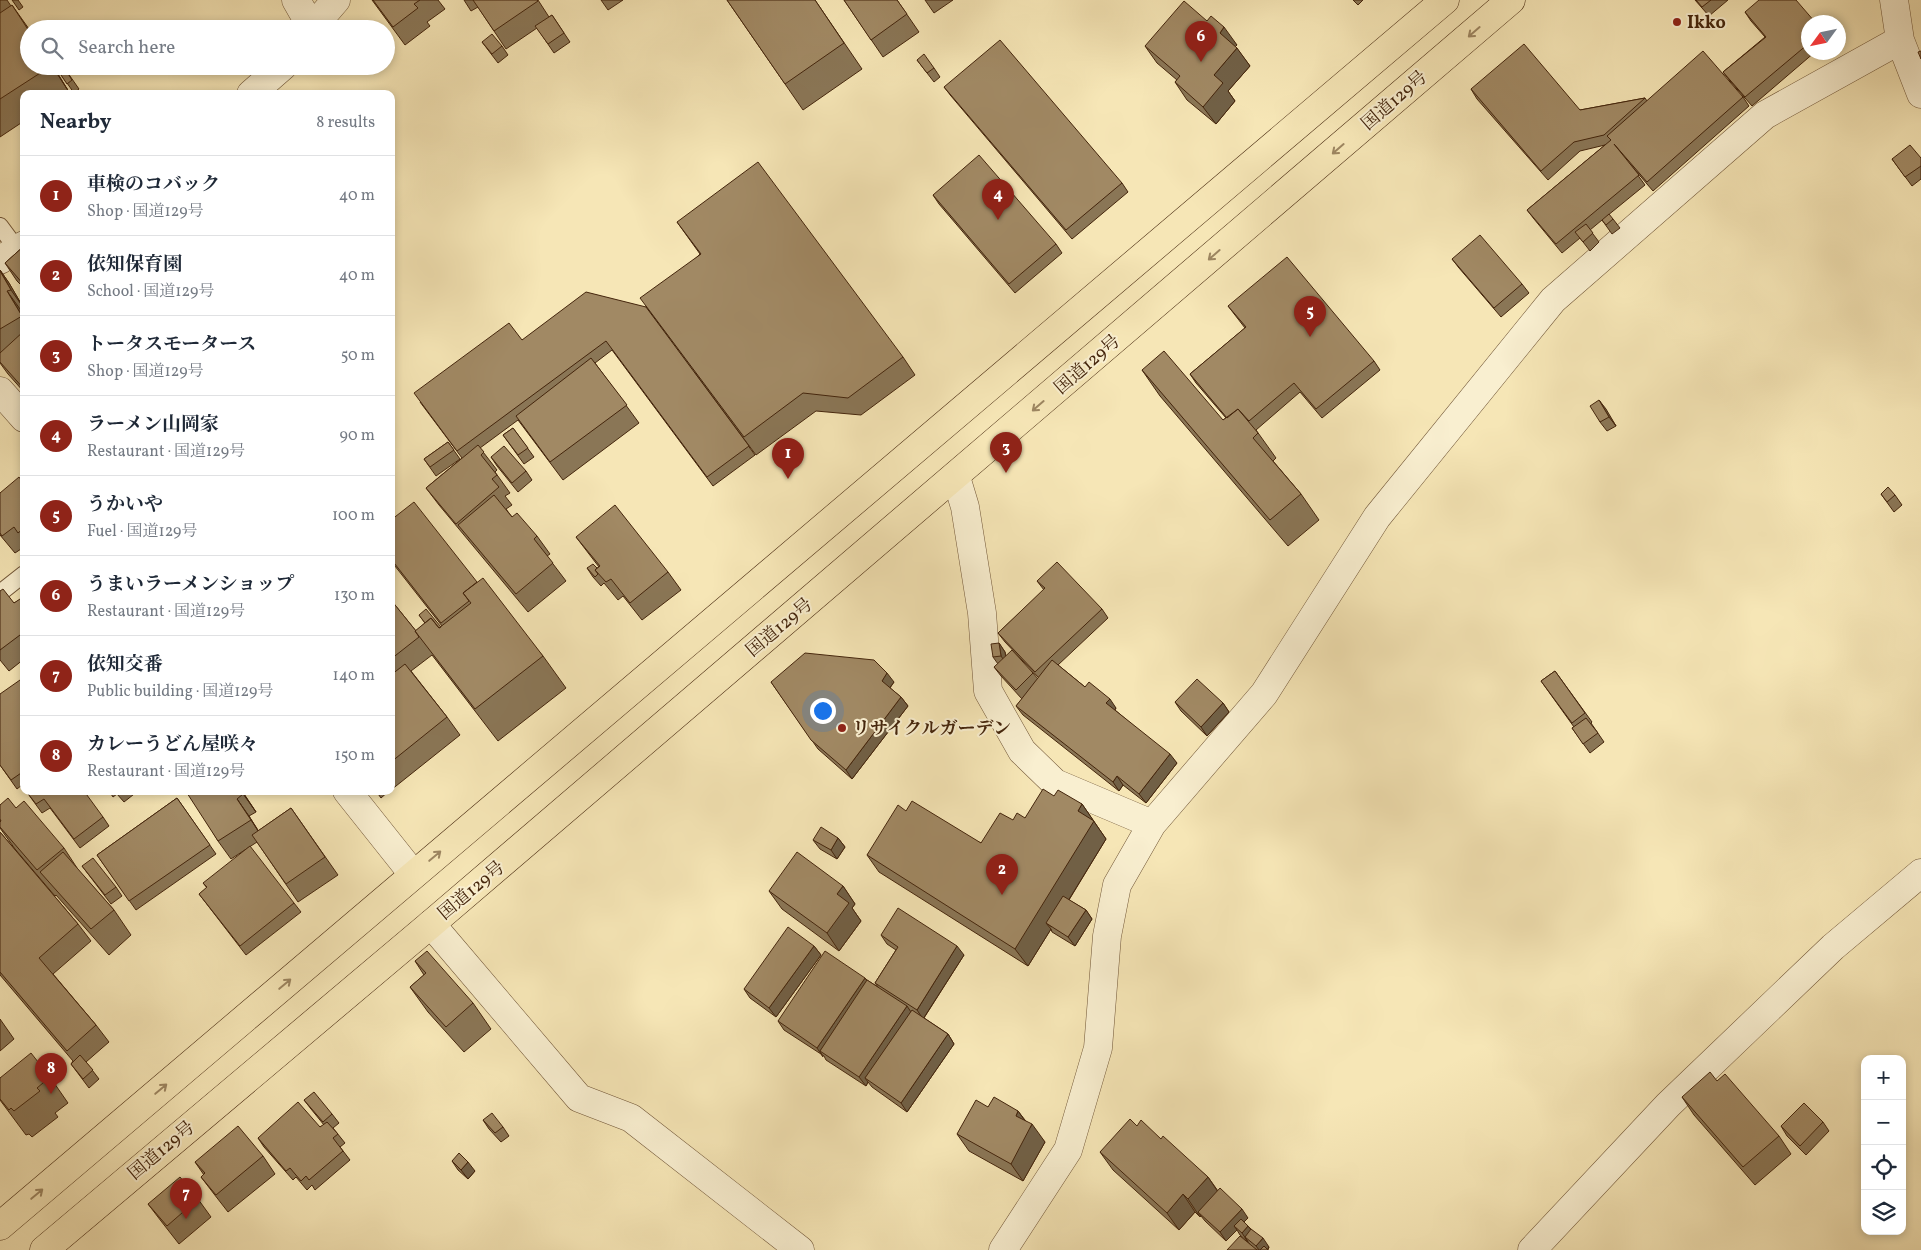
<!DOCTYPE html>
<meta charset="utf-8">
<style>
:root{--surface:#fff;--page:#f2f2f3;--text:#1f2937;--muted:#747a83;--line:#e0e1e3;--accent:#8f2418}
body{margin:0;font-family:Vollkorn,"Noto Serif JP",serif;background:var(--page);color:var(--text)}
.controls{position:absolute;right:15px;bottom:15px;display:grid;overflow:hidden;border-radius:10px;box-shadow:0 2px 8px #0003}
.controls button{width:45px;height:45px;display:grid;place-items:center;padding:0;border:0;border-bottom:1px solid var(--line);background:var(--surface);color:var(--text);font:25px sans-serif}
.compass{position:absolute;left:1801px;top:15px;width:45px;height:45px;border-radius:50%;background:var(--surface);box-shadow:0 2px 8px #0003;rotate:237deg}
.you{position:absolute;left:822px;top:710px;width:18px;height:18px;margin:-12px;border:4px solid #fff;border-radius:50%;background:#1a73e8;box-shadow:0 0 0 8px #1a73e833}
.badge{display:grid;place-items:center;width:32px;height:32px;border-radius:50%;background:var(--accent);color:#fff;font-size:16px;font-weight:700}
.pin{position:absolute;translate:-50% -41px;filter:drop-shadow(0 1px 2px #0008)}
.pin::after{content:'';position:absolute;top:26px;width:18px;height:15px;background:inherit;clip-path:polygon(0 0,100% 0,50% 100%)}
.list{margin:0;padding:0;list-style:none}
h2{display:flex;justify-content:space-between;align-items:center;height:65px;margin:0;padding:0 20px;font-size:21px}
h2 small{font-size:16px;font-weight:400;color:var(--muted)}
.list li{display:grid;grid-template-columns:32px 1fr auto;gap:15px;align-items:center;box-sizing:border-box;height:80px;padding:0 20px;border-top:1px solid var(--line)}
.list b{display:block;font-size:19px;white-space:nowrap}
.list p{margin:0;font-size:16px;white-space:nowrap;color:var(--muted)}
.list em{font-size:16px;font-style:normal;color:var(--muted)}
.icon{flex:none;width:28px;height:28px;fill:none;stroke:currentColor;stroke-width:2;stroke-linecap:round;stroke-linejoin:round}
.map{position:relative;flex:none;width:1921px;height:1250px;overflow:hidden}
.search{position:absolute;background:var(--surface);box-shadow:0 2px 8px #0003;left:20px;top:20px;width:375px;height:55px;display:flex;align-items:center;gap:12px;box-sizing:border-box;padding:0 18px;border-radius:28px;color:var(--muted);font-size:19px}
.panel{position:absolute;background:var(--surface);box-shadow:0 2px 8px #0003;left:20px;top:90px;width:375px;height:705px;border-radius:10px}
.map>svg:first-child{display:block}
</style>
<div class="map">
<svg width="1921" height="1250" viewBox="0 0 1921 1250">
<rect width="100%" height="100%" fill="#f6e6b6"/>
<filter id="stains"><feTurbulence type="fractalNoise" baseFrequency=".004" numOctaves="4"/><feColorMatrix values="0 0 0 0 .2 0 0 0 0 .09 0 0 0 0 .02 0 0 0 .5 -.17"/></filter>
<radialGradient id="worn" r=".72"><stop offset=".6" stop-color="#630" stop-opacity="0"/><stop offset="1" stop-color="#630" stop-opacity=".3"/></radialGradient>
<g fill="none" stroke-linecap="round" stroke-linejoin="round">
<g stroke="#705536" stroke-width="18">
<path id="lane" d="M0,226L17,249
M0,593L24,574"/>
</g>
<g stroke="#705536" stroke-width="29">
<path id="street" d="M296,0L312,28
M1894,0L1900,40
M311,29L336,0
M251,94L283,66
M0,260L24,245
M0,391L24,418
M956,477L965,507L982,613L988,691L1022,751L1055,783L1152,824
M347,791L413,874
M431,924L579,1098L631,1118L800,1250
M1003,1250L1068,1150L1098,1048L1107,936L1117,885L1152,824L1264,694L1377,517L1553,300L1765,115L1900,40L1921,94
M1532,1250L1668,1105L1833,947L1921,873"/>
</g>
<g stroke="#44250c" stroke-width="29">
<path id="highway" d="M0,1226L1445,0
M44,1250L431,924L1511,0"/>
</g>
<use href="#lane" stroke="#f9efd0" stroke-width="16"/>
<use href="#street" stroke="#f9efd0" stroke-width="28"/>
<use href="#highway" stroke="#f6e6b6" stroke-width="28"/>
</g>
<path fill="#8a7656" stroke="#44250c" d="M0,0H7L11,6L12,5L29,29V66H53L69,92L66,94H24V121L0,137Z
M12,0H18L23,7L19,10Z
M372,0H438L445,9L427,22L430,26L405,45Z
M464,0H538L549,17L552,15L570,42L554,53L537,28L506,49L478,7L471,11Z
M601,0H623L608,10Z
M727,0H815L862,69L803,110Z
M844,0H897L919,32L883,57Z
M925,0H953L934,13Z
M1353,0H1363L1358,5Z
M1695,0H1728L1709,16Z
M1745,12L1808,22V52H1815L1752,106L1730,81L1723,72L1765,37L1751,21Z
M1207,21L1237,45L1235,46L1250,66L1228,91L1235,101L1216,124L1187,100L1175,82L1177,80L1157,63L1145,46Z
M482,42L502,46L508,55L498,63Z
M917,60L934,68L940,77L934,82Z
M55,66H63L79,89L74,93Z
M944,87L1122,183L1128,192L1072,239L951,96Z
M1471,89L1580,110L1645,98L1647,101L1743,97L1749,106L1653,191L1629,163L1645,185L1607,216L1613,219L1620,228L1612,234L1602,220L1590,230L1599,242L1590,251L1580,238L1562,253L1534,219L1527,210L1605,145L1580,151L1548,180L1477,99Z
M1921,158V179L1912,186L1892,159Z
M933,195L1056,244L1062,253L1015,293L939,204Z
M677,222L903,357L915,375L861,415L816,411L756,455L694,372L755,455L713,486L612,350L595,363L639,423L563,480L518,420L480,448L497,470L495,472L510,493L505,496L512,505L506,509L512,517L537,536L550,554L547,556L566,581L528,612L439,505L426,488L462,458L420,402L522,340L646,307L700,254Z
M24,246V288L17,281L5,263Z
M1452,259L1522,284L1529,293L1501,317L1459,268Z
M0,270L9,283L23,307L20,309L24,316V392L8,374L0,363Z
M1228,306L1374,361L1380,370L1322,418L1300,392L1256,430L1276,458L1273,461L1301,494L1319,520L1288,546L1160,396L1142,370L1223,420L1226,418L1196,383L1190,374L1245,328Z
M1599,400L1616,426L1607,431L1600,422Z
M513,428L534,457L524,464L503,435Z
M448,442L460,459L436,476L424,459Z
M491,457L526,471L532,480L518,492L497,466Z
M24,484V547L15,553L0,535V493Z
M1881,494L1895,495L1902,505L1894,512Z
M391,520L477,582L543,656L566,688L498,741L432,655L411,671L447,717L460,735L391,790V600L416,631L425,623L419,615L441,627L442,626L391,561Z
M576,537L668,572L681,590L642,620L623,596L618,600L604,583L601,586L593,577L587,568H597L599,567L589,554Z
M1037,581L1102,609L1108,618L1058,665L1085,687L1116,708L1115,710L1177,763L1146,803L1123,785L1119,791L1023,715L1016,706L1022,699L1001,676L994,667L998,664L993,657L999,643L1005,652L1006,656L1033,673L1038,679L1039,678L1005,642L998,633L1044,590Z
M0,591L14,603L24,598V659L9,671L0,660Z
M1555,671L1592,722L1591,723L1604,742L1590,753L1572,728L1574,727L1541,681Z
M771,682H894L890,688L901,697L908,706L852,779L818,749Z
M24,686V788L22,785L17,789L0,765Z
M1175,702L1223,703L1229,712L1207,736L1181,711Z
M26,791L103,817L109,826L80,848L50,808L42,813Z
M109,791H138L124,802L117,794L113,797Z
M189,791H242L256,812L249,816L258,831L291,808L338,875L298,902L257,842L231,859L218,841Z
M376,791H389L381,798Z
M1054,796L1082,804L1106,839L1069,900L1086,910L1092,919L1075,946L1052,932L1051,929L1028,966L879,872L867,855L906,811L981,843L1025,818Z
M177,798L216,854L136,910L97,855Z
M0,805L16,808L64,848L79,871L114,910L131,935L109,955L56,895L55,896L15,849L0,828V822L1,821L0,820Z
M0,832L78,924L91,941L53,974L96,1025L109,1042L86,1062L99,1079L89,1088L71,1064L73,1061L0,975Z
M838,838L845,847L837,859L820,849L813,840Z
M82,866L116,887L122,896L111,904Z
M203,883L294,903L301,912L246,955L199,894L207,888Z
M843,886L855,904L852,908L861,921L839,951L782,909L769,891Z
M881,935L964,955L924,1018L948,1034L954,1044L907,1112L872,1087L868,1082L866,1086L826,1060L824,1056L784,1030L778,1021L865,978L867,980L878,987L875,983L896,950L887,944Z
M814,946L821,955L776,1017L750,998L744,989Z
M415,961L473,1003L491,1029L464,1052L428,1012L410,987L424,975Z
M0,1019L14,1039L0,1051Z
M50,1077L68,1103L55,1113L58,1117L32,1137L29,1134L26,1135L0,1100V1078Z
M1717,1081L1779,1136L1791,1154L1755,1185L1694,1115L1682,1097Z
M304,1100L332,1114L339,1123L333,1128L345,1143L340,1147L350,1160L315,1190L312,1185L307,1190L296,1177L293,1180L264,1147L258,1138L320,1127L324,1125L311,1109Z
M988,1107L1018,1111L1025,1120L1045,1142L1023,1181L969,1151L957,1134Z
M483,1120L503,1127L509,1136L501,1142L489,1129Z
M1823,1122L1829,1131L1806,1155L1787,1136L1781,1126Z
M1137,1126L1161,1139L1208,1177L1218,1191L1248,1218L1244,1222L1269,1247L1268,1250H1227L1250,1244L1240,1235L1237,1230L1226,1241L1205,1221L1201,1216L1200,1217L1195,1212L1179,1230L1113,1170L1100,1152Z
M263,1156L275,1174L228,1212L214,1194L201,1177L204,1175L195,1162Z
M452,1161L475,1171L468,1179L458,1170Z
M198,1199L211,1217L179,1244L161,1221L148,1204Z"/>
<path fill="#716046" stroke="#44250c" d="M1224,27L1237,45L1232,50L1220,33Z
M1237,48L1250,66L1228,91L1235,101L1216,124L1203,107L1214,75Z
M52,66H53L69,92Z
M0,270L9,283L23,307L11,290Z
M7,291L20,309L24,316V319Z
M1599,400L1606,409L1616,426L1609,417Z
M999,643L1005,652L1007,665L1001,656Z
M887,673L894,682L888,690L882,681Z
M901,697L908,706L852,779L846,770Z
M1110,699L1116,708L1113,712L1106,703Z
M1223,703L1229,712L1207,736L1201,727Z
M1170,754L1177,763L1146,803L1139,794Z
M1117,776L1123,785L1119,791L1113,782Z
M241,791L244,794L256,812Z
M237,799L249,816L263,838Z
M1082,804L1106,839L1052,927L1046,923L1051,929L1028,966L1015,949L1078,811Z
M838,838L845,847L837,859L831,850Z
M843,886L855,904L852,908L861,921L839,951L827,933L837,894Z
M1086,910L1092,919L1075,946L1068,937Z
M814,946L821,955L776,1017L769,1008Z
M957,946L964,955L923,1019L917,1010Z
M865,978L871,987L820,1051L823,1057L817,1048Z
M907,1006L913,1015L865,1078L868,1082L866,1086L859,1077Z
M948,1034L954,1044L907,1112L901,1103Z
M1018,1111L1030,1128L1032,1124L1045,1142L1023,1181L1011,1164L1016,1116Z
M468,1162L475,1171L468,1179L461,1170Z
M1208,1177L1220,1195L1198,1212L1201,1216L1200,1217L1188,1199Z
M1183,1194L1195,1212L1179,1230L1167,1213Z
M1242,1209L1248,1218L1237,1229L1234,1226L1237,1230L1226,1241L1220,1232Z
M1248,1226L1255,1235L1245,1237L1248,1242L1242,1233Z
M1263,1238L1269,1247L1267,1250H1259L1256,1246Z"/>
<path fill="#a18964" stroke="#44250c" d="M373,0H420L414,4L418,8L393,27Z
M473,0H537L538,1L494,31Z
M727,0H815L844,43L785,84Z
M844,0H897L907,14L871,40Z
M1696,0H1711L1702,7Z
M1759,0H1796L1815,22H1808V44L1745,97L1723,72L1766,37L1745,12Z
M1184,1L1207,21L1211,16L1224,27L1220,33L1237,48L1214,75L1223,83L1203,107L1175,82L1180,76L1145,46Z
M12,5L29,31V66H51L0,99V13Z
M552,15L564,33L548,44L535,26Z
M492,34L502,46L492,54L482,42Z
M1000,40L1122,183L1066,230L944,87Z
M1524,44L1580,110L1645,98L1604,135L1574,142L1541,171L1471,89Z
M1703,51L1743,97L1647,182L1614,144L1639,175L1556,244L1527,210L1611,140L1607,136Z
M1921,51V59L1918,52Z
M924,54L934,68L927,73L917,60Z
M55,66H63L72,80L67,84Z
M1910,145L1921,158V166L1905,177L1892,159Z
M979,155L1056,244L1009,284L933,195Z
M758,162L903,357L848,398L803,393L744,437L640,298L701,254L677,222Z
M1609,214L1613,219L1606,225L1602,220Z
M1586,224L1593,233L1583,242L1575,232Z
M1480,235L1522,284L1494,308L1452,259Z
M24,246V285L5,263Z
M1287,257L1374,361L1316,409L1294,383L1249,421L1238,409L1227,418L1190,374L1246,327L1228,306Z
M0,271L11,290L7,291L22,316L0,329Z
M586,292L646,307L749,446L707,477L606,341L457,451L414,393L509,323L522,340Z
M24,331V389L0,362V353Z
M1164,351L1223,420L1238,409L1258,433L1253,438L1301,494L1270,520L1142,370Z
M591,358L627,405L550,462L516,416Z
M1599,400L1609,417L1600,422L1590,406Z
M513,428L528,448L518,455L503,435Z
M448,442L454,450L430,467L424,459Z
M478,445L484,452L481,455L497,475L492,479L499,487L456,524L426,488Z
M504,446L526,471L512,483L491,457Z
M19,477L24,484V528L18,533L14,527L2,536L0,533V493Z
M1888,487L1895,495L1887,502L1881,494Z
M494,495L512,517L517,513L537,536L534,539L553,563L516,594L458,525Z
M414,502L477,582L463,593L469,601L441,623L391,559V520Z
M615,505L668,572L630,603L611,579L606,582L595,570L600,566L576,537Z
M1057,562L1102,609L1035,672L998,633L1045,588L1037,581Z
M593,564L597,568L595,570L598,574L595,577L587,568Z
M483,578L543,656L475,709L415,631L431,618L439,628L471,603L463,593Z
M3,589L14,603L23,597L24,598V632L0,650V591Z
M391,600L416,631H415L419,637L391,659Z
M426,609L441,627L439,628L431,618L425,623L419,615Z
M999,643L1001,656L993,657L991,644Z
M1012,650L1033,673L1016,690L994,667Z
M805,653L874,660L887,673L882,681L901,697L846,770L811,740L771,682Z
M1052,660L1085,687L1089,682L1110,699L1106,703L1170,754L1139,794L1117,776L1113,782L1016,706Z
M405,664L447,717L391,762V675Z
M1555,671L1585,713L1572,723L1541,681Z
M1197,679L1223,703L1201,727L1175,702Z
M20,680L24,686V771L11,780L0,765V694Z
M1586,718L1598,733L1583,744L1572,728Z
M24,782V787L21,784Z
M1043,789L1054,796L1058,790L1082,804L1078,811L1094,821L1015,949L867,855L898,805L906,811L912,801L981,843L1000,813L1013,820L1017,813L1025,818Z
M26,791H84L103,817L74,839L44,799L36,804Z
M189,791H241L243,794L237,799L251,820L218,841L187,793Z
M8,798L16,808L24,801L64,848L37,870L0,827V822L1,821L0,819V805Z
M177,798L210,845L129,901L97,855Z
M291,808L325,857L286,884L252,835Z
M821,827L838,838L831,850L813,840Z
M0,832L78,924L39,958L96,1025L67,1051L0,972Z
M250,846L294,903L240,946L199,894L207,887L203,883Z
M63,852L114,910L91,929L40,872Z
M797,852L843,886L837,894L849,903L827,933L769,891Z
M93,858L116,887L105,895L82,866Z
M1063,896L1086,910L1068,937L1046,923Z
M898,908L957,946L917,1010L875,983L898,947L881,935Z
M788,927L814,946L769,1008L744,989Z
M427,951L473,1003L446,1027L410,987L426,973L415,961Z
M825,951L865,978L817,1048L778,1021Z
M867,980L907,1006L859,1077L820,1051Z
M912,1010L948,1034L901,1103L865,1078Z
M31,1053L50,1077L37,1088L40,1091L14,1111L11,1108L9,1110L0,1099V1078Z
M80,1055L93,1070L83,1079L71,1064Z
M1710,1072L1717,1081L1725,1074L1779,1136L1743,1167L1682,1097Z
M314,1092L332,1114L323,1122L304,1100Z
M994,1097L1018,1111L1016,1116L1032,1124L1011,1164L957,1134L976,1100L988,1107Z
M298,1102L320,1127L327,1122L338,1134L333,1138L343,1151L309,1180L306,1176L301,1181L290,1168L286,1171L258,1138Z
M1804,1103L1823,1122L1800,1146L1781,1126Z
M492,1113L503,1127L495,1133L483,1120Z
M1130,1119L1137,1126L1141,1120L1161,1139L1163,1136L1208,1177L1188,1199L1183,1194L1167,1213L1100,1152Z
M238,1126L263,1156L216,1195L201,1177L205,1173L195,1162Z
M459,1153L468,1162L461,1170L452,1161Z
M180,1177L198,1199L167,1226L148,1204Z
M1220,1188L1242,1209L1220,1232L1198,1212Z
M1241,1219L1248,1226L1242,1233L1234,1226Z
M1251,1229L1263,1238L1256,1246L1245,1237Z
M1240,1236L1257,1250H1227Z
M1264,1246L1268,1250H1260Z"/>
<defs><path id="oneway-shaft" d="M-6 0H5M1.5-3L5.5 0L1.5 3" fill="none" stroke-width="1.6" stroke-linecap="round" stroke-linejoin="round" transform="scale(1.25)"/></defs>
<g stroke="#9d8661">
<use href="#oneway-shaft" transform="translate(1474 32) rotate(139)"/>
<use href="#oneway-shaft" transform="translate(1338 149) rotate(139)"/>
<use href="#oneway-shaft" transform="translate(1214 255) rotate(139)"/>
<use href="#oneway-shaft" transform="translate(1038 406) rotate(139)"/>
<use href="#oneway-shaft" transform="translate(435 856) rotate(-40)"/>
<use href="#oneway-shaft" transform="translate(285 984) rotate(-40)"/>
<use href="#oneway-shaft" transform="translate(161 1089) rotate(-40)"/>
<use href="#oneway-shaft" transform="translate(37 1194) rotate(-40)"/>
</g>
<g fill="#8f2418" stroke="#f9efd0" stroke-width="2">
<circle cx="1677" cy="22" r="5"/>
<circle cx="842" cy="728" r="5"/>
</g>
<g text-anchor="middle" stroke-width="4" stroke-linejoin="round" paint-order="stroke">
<g font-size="18" font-weight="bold" fill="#44250c" stroke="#f9efd0" text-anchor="start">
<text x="1687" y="28">Ikko</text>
<text x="852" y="734">リサイクルガーデン</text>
</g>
<g font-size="18" fill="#44250c" stroke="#f9efd0">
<text transform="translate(1394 100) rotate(-41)" y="6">国道129号</text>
<text transform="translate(1087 364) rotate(-41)" y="6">国道129号</text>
<text transform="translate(779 627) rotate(-40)" y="6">国道129号</text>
<text transform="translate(471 890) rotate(-40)" y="6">国道129号</text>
<text transform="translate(161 1150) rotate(-40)" y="6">国道129号</text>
</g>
</g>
<rect width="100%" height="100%" filter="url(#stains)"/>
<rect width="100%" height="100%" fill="url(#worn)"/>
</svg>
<div class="controls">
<button>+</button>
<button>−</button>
<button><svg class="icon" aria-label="locate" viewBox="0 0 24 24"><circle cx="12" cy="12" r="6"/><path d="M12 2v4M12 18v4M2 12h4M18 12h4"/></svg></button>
<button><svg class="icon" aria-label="layers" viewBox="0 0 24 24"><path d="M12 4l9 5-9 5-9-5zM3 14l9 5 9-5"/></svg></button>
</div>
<svg class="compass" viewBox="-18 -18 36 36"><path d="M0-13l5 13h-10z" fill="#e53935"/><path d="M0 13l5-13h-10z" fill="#747a83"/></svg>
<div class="you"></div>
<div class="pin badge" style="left:788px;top:479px">1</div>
<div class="pin badge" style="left:1002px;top:895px">2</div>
<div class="pin badge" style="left:1006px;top:473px">3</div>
<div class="pin badge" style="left:998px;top:220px">4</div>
<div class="pin badge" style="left:1310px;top:337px">5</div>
<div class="pin badge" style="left:1201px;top:62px">6</div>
<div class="pin badge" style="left:186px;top:1219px">7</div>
<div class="pin badge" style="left:51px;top:1094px">8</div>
<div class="search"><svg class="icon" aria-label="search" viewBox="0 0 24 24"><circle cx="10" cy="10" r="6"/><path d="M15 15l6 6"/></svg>Search here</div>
<section class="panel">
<h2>Nearby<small>8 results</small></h2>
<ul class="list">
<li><span class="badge">1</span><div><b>車検のコバック</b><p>Shop · 国道129号</p></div><em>40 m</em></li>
<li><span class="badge">2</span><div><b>依知保育園</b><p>School · 国道129号</p></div><em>40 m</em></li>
<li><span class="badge">3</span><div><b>トータスモータース</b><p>Shop · 国道129号</p></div><em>50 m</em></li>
<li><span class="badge">4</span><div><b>ラーメン山岡家</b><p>Restaurant · 国道129号</p></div><em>90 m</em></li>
<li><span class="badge">5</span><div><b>うかいや</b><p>Fuel · 国道129号</p></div><em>100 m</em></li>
<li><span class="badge">6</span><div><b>うまいラーメンショップ</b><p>Restaurant · 国道129号</p></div><em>130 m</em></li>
<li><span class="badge">7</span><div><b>依知交番</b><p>Public building · 国道129号</p></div><em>140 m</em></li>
<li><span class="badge">8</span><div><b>カレーうどん屋咲々</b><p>Restaurant · 国道129号</p></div><em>150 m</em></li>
</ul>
</section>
</div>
